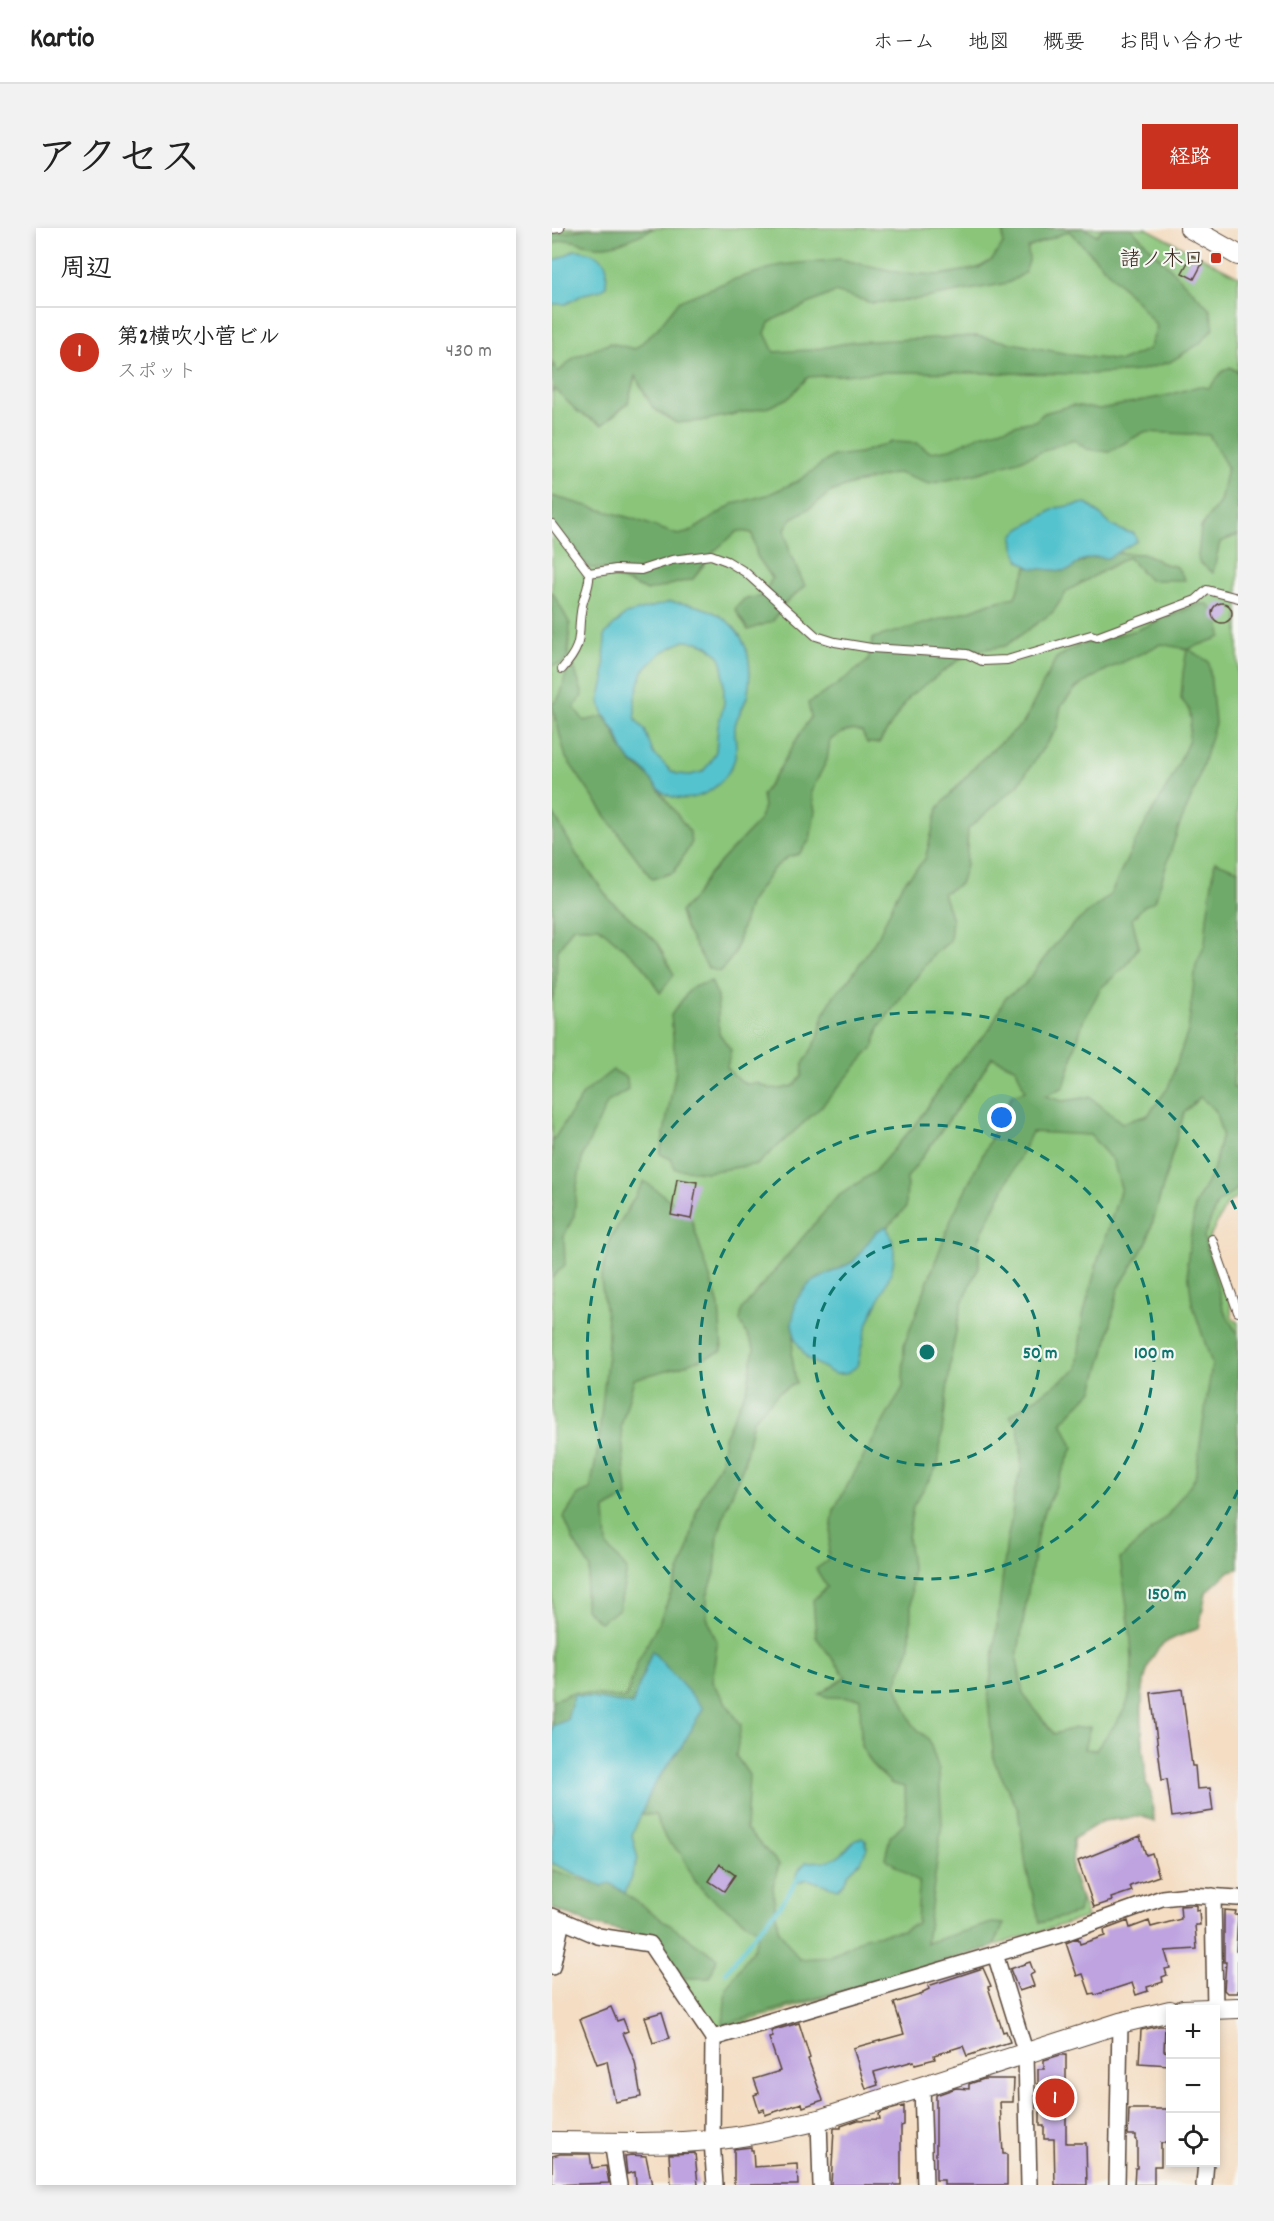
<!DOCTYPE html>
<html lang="ja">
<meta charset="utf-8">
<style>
:root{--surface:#fff;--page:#f2f2f2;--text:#222;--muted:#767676;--line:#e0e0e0;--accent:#c8321e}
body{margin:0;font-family:Dekko,"Klee One",sans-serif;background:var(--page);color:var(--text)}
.controls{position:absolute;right:18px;bottom:18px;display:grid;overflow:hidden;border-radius:0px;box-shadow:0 3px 9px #0003}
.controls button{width:54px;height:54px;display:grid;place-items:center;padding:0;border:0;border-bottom:2px solid var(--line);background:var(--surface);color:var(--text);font:30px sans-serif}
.you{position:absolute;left:450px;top:890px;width:21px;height:21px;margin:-15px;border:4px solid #fff;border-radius:50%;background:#1a73e8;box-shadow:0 0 0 9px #1a73e833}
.badge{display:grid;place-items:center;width:39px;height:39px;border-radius:50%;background:var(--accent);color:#fff;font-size:20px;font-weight:700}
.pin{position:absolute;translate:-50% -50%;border:3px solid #fff;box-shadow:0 2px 6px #0006}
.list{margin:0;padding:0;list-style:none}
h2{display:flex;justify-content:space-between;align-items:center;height:78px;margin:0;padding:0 24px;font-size:26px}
h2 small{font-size:20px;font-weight:400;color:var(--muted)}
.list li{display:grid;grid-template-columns:39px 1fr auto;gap:18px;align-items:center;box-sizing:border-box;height:90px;padding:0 24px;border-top:2px solid var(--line)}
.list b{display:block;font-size:22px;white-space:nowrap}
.list p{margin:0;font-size:20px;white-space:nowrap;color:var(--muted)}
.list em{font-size:20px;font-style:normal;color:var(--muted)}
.icon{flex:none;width:33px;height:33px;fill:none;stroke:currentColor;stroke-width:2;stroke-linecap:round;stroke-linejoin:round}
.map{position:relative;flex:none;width:686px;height:1957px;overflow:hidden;border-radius:0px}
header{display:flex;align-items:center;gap:36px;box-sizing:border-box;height:84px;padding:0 30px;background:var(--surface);border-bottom:2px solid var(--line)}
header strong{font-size:28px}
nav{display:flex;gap:33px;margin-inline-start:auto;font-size:21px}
.intro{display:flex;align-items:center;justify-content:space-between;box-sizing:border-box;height:144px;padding:0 36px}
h1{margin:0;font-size:42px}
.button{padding:15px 27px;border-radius:0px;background:var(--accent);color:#fff;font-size:21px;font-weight:700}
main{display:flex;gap:36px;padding:0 36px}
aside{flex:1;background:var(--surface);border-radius:0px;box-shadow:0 3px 9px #0003}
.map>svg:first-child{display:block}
</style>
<header>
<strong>Kartio</strong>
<nav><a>ホーム</a><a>地図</a><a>概要</a><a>お問い合わせ</a></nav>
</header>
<div class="intro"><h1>アクセス</h1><a class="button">経路</a></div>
<main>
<aside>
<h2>周辺<small></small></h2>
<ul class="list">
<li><span class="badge">1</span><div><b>第2横吹小菅ビル</b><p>スポット</p></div><em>430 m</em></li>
</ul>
</aside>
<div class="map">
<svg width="686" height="1957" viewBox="0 0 686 1957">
<rect width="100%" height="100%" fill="#f6f6f2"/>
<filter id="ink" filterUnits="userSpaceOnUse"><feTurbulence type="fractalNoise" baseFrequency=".0167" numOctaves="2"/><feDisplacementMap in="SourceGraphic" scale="12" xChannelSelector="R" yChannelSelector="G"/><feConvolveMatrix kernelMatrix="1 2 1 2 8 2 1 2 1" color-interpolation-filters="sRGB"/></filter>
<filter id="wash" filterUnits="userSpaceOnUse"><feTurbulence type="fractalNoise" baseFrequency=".008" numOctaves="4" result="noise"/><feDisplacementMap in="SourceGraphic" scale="24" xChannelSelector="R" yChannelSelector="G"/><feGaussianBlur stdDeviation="1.35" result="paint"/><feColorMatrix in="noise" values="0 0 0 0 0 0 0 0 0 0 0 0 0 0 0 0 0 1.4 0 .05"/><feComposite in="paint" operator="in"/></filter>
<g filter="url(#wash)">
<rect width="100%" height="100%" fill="#f4ddc3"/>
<path fill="#8ac57a" stroke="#62784c" stroke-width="1.5" d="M0,0H594L686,48V968L675,976L657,1010L677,1068L680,1089L686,1094V1168L678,1342L654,1364L647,1400C636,1405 617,1410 609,1418C579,1448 592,1517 594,1555L599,1565L602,1594L592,1588L550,1593L521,1611L520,1644L535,1689L168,1802L162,1800L101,1710L41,1697L0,1680Z"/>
<path fill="#6faa6a" stroke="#556a44" stroke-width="1.5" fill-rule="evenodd" d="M36,0H102C84,9 65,19 45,18C28,18 18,6 0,17V7Z
M451,0H531L545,7L551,0H579L658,81L662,100L647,116L618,134L586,143L540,146L337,144L256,149L238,169L217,179L149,193L124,195L101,180L83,148L76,175L50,197L26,184L4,162L0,164V134L6,144L23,129L58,115L83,121L105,101L127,73L177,53L229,37L288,31L349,45L388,47L426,40L440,32L451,16ZM517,3L587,76L605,99L597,121L569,133L521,127L425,108L300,114L259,122L222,124L213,105L217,95L225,90L283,64L320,75L361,72L456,55L473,45L477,33L476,20Z
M678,139L686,144V307L668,314L661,345L647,334L646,328L649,299L668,274L675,239L657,207L592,204L557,224L534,221L522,211L466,233L423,246L377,256L346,245L304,255L279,264L260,279L239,291L233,301L238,326L253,358L232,376L221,393L196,402L183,381L192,371L211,368L220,350L205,328L200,305L186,303L161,324L141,351L95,363L68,351L55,341L38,340L0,303V268L82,291L126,307L138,304L181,276L215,267L246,253L281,228L308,225L340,214L364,215L378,224L398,221L429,207L470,195L483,193L492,185L521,177L548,181L617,167L647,158L657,160L670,144Z
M564,325L594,326L610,335L625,339L633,352H597L576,329L515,363L501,384L453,418L419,423L358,468L327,515H315L310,504C297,499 290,505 278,512L275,532L259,564L263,583L258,612L247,626L236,629L221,641L197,676L182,727L168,744L156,740L134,702L128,684L144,667L156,647L207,593L212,578L210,567C229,542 241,514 259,489L256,475L279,461L316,433L321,410L417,383L438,375L463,369L475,339L511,343L536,331Z
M0,363L18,396L16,429L9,436L0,437Z
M647,376H656L667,389L669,409L636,421L657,434L663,495L645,556L626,601L603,673L592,678L580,691L587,718L575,737L549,760L531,793L512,859L493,868L511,873L538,869L570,895L596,887L616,860L636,803L644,737L653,716L655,690L663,633L686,642V809H683L681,859L686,860V960L665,976L652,1009L672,1083L686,1107V1341L678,1343L654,1364L647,1400C636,1405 617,1410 609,1418C579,1448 592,1516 594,1555L599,1565L602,1594L592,1588L550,1593L521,1611L520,1644L529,1671L526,1685L488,1695L475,1644L466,1582L442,1533L436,1472L455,1312L460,1288L462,1265L469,1243V1219L466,1199L458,1188L525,1141L531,1088L546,1032L569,960L561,933L538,907L480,904L427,1011V1039L410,1075L400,1124L386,1237L361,1278L356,1310L360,1338L358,1419L344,1456L361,1497L377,1512L387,1542L390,1596L374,1715L440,1695L452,1696L441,1719L171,1797L174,1760L202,1720L207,1703L156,1668L143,1653L129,1626L114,1612L103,1587L89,1586L102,1556L130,1518L100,1423L80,1477L22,1467L15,1492L0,1498V1473L21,1464L74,1470L86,1433L108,1392L136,1322L144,1285L151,1266L169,1233L172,1209L196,1157L202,1120L188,1093L190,1081L285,969L322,944L367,892L400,842L438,801L453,770L472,757L501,719L522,696L558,667L583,614L621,548L636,514L639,492L637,481L629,471L631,445L635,421L609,416L550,444L524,460L509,478L505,500L466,557L416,601L414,638L408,656L391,665L400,691L398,713L381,727L327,799L322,818L268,880L206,936L155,944L123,941L119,931L108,926L124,842L119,787L139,760L159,753L165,767L167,805L179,822L175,839L181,847L194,856L205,855L217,860L229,861L243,857L250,847L251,836L266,810L272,786L282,767L296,753L326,709L349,658L373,631L386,580L429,532L472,494L504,430L526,418L585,402ZM440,829L464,840L473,863L460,867L400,989L352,1117L351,1159L282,1281L275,1333L264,1341L275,1359L261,1372L264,1409L294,1449L267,1466L276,1469L308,1470L309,1518L322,1539L340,1556L353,1559L354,1593L338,1609L333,1630L367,1654L365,1695L351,1702L313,1709L277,1729L247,1731L226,1701L221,1659L227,1636L194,1601L197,1547L184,1528L189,1497L160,1454L165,1415L155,1389V1368L163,1345L166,1307L175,1278L192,1236L201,1192L227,1164L244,1155L240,1127L242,1106L258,1055L301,1034L354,980L355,950L427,850ZM648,869L663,882L670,906L661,943L643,977L635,1035L640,1075L660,1136L643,1250L615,1288L568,1331C573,1369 589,1446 573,1480C566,1494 553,1509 544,1522L532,1521L538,1499L523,1500L502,1506L471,1466L465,1431L487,1297L521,1219L510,1194L541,1162L556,1111L566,1061L595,1014L632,885Z
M22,439L31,467L22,479L32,493L52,488L63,505L69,520L79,534L95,546L138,604L139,616L122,644L100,651L58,594L14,530L0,477C15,462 8,460 15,443Z
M0,583L26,629L58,672L105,714L122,747L108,765L90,736L47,699H21L5,724L4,760L0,772Z
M61,842L75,850L76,862L56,874L31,927L25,957L22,988L12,1008L13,1037L0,1050V914L32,865Z
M92,953L138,987L167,1078L170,1123L130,1138L82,1151L69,1198L75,1269L53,1281L55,1318L75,1342L67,1381L48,1394L33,1381V1364L38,1340L21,1312L12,1289L26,1267L38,1262L45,1226L55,1132L56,1102L49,1052L58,1011Z
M0,1642L50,1658L58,1655L165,1730L158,1750H133L101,1710L41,1697L0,1680Z"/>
<path fill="#55c3cd" stroke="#487676" stroke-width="1.5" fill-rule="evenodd" d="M23,22C32,22 51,27 54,37C56,42 54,52 54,58L49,62L32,66L14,76H0V34Z
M534,275C554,288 555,302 582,305L585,313L556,330L543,329L528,333L519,341L511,343L479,340L468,333L462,319L461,308L465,303L504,280Z
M118,374C173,377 206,407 196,465C194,477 184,488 183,498C182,509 186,519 183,530C175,558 140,582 112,565C102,559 99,549 91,541C88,538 83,537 80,534C71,526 69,516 65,506C59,496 49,486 48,474C47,467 51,459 52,452C53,437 52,421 53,406L74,386ZM132,413L146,414L156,418L168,429L171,437L172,475L166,498L164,523L158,535L150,544L138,547L125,546L119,543L101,525L93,502L84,492L83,487V470L91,443L110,424Z
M334,998C355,1034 330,1060 317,1093C311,1108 309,1123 305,1138L294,1146H282L255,1130L244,1113L240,1096L244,1072L258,1055L301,1034L324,1004Z
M100,1423L151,1480L130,1518L102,1556L80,1607L86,1631L73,1665L58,1655L50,1658L0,1635V1498L15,1492L22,1467L80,1477Z
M310,1610L314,1613L315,1620L309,1633L297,1645L292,1655L286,1661L255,1651L247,1654L244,1650L247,1642L254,1634C265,1633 277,1635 287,1628C296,1622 298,1613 310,1610Z"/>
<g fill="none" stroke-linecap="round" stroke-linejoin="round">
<path stroke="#55c3cd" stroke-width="4.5" d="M174,1744L203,1706L228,1678L245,1652"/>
</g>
<g id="blocks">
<path fill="#bea3e0" d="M640,27L651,34L642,51L630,45Z
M660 385a10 10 0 1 1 20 0a10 10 0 1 1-20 0Z
M125,951L145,954L139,991L119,987Z
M630,1461L640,1538H643L645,1561L658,1560L661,1583L620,1589L615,1551L610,1552L599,1465Z
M588,1608L594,1627L600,1625L607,1648L578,1658L580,1663L559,1670L560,1673L542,1679L526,1633Z
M168,1636L183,1647L172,1663L157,1653Z
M644,1677V1683L647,1682L648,1697H643L645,1721L613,1723L618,1740L613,1741L615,1747L610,1749L611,1754L595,1759L596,1763L584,1767L580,1755L543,1767L542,1765L538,1766L531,1746L525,1748L514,1715L526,1710L528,1716L553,1708L552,1702L576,1693L578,1700L597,1693L599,1699L629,1691L628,1678Z
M672,1682L684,1683L683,1687H686L684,1723L686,1724V1765H675L672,1762L674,1734H672Z
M478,1734L482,1745L478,1747L482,1758L467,1763L458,1741Z
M431,1740L439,1758L436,1759L451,1804L454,1803L458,1814L415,1828L411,1818L382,1827L383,1831L363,1836L362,1833L322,1844L326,1857L314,1861L301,1820L352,1806L342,1775L371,1766V1764L377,1761L376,1758Z
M59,1779L65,1793L71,1791L76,1803L71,1805L83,1834L89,1869L63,1874L55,1833L45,1836L28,1791Z
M110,1784L118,1810L101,1815L93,1789Z
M247,1795L258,1830L256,1831L271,1872L251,1879L250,1875L213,1887L212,1881L207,1883L202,1867L207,1865L202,1851L228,1843L217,1810L221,1809L219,1803Z
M607,1798H613L612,1823L618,1824V1837L587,1835L589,1802Z
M508,1827H514V1915H534L535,1957H503L502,1911H492V1898H488V1884H493V1856H486V1841H492V1832Z
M432,1851H462L461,1874H448L451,1926H455V1957H392V1952H384V1867L404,1860L417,1861V1856Z
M352,1878V1897L349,1898V1957H279L282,1900H289V1898L306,1892L328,1891L327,1886L330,1884Z
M577,1881H618V1915H609V1938H602V1957H582L583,1940H585V1912H584V1907H576Z
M199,1919V1922H201L202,1939L245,1936L246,1957H182V1921Z
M143,1925L146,1957H119L117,1926Z
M8,1926H38L40,1940L54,1938L57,1955L0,1957V1928Z
M79,1927L94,1928L100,1957H84L83,1944L75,1946L73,1928Z"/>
</g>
</g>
<g filter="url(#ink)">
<use href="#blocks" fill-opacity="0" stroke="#574537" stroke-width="1.5"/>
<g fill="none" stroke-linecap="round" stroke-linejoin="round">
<g stroke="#574537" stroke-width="10">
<path id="service" d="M0,1L8,0
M0,296L37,345L64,341L89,342L120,332L159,327L175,333L193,344L264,408L283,414L319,420L415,426L430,433L455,432L539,407L545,409L644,372L655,362L686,370
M10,441C34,414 24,408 30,378C32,367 39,356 37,345
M660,1011L686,1084"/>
</g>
<g stroke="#574537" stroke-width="18">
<path id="minor" d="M661,1668L663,1782
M0,1688L46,1708L98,1716L161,1810L160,1912L163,1957
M443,1726L474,1826L477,1957
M0,1739L10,1693
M161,1810L507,1707L610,1670L637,1667L686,1670
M370,1858L373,1957
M267,1892L269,1957
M60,1914L67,1957
M565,1957L568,1795
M652,1957L654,1934"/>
</g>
<g stroke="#574537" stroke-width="22">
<path id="tertiary" d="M638,0L686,27
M631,1782L686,1780
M0,1914C52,1914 105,1917 158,1912C194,1909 232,1900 267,1892L568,1795L618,1783"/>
</g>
<use href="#service" stroke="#fff" stroke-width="8"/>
<use href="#minor" stroke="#fff" stroke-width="15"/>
<use href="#tertiary" stroke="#fff" stroke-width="20"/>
</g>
</g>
<g fill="none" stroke="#0f766e" stroke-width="3" stroke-dasharray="10 8">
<circle cx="375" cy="1124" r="113"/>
<circle cx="375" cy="1124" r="227"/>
<path d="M686 1262A340 340 0 1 1 686 986"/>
</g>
<rect fill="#c8321e" stroke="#f6f6f2" stroke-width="2" x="658" y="24" width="12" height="12" rx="3"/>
<g text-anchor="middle" stroke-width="4.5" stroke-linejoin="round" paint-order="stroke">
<g font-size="21" fill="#3b2a1e" stroke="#f6f6f2" text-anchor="end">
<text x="652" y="37">諸ノ木口</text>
</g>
</g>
<circle cx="375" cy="1124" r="9" fill="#0f766e" stroke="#f6f6f2" stroke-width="3"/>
<g font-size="18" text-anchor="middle" font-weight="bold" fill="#0f766e" stroke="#f6f6f2" stroke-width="4.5" stroke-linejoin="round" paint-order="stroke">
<text x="488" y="1130">50 m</text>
<text x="602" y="1130">100 m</text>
<text x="615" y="1371">150 m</text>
</g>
</svg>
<div class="controls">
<button>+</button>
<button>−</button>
<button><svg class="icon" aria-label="locate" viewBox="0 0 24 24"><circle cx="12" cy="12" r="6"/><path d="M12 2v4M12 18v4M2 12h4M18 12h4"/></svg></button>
</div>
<div class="you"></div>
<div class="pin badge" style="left:503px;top:1870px">1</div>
</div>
</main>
